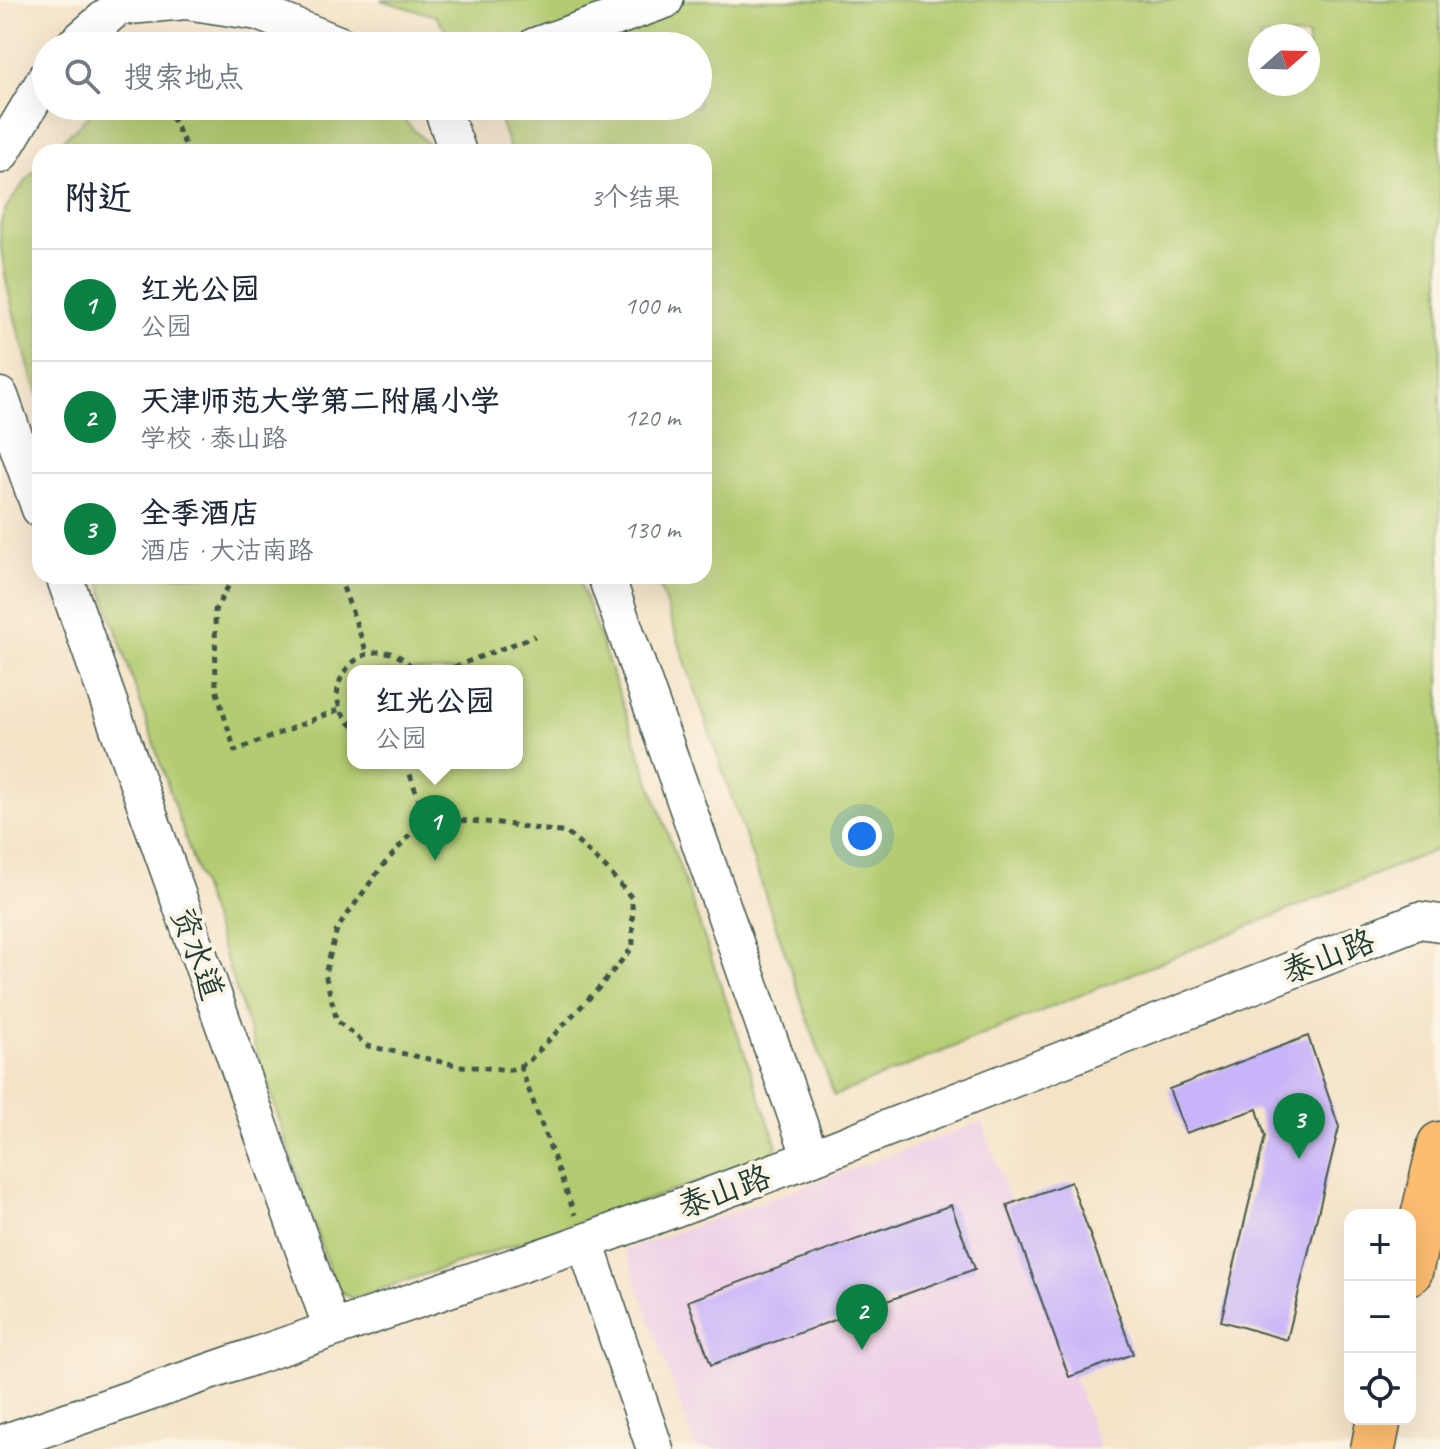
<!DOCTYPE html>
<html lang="zh">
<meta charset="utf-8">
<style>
:root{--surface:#fff;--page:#f6f6f7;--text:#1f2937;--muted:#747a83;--line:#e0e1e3;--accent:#0b8043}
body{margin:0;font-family:Caveat,"LXGW WenKai TC",sans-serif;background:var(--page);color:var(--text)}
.controls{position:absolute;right:24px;bottom:24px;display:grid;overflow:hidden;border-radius:16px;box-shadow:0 8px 32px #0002}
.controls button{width:72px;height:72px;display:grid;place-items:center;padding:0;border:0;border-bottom:2px solid var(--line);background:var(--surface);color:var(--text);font:40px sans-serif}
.compass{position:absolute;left:1248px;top:24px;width:72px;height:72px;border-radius:50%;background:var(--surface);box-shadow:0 8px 32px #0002;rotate:70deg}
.you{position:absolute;left:862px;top:836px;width:28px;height:28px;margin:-20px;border:6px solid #fff;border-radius:50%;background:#1a73e8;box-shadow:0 0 0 12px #1a73e833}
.badge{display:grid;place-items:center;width:52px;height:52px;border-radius:50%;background:var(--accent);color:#fff;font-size:26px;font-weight:700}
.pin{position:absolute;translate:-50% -66px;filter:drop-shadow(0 2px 4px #0008)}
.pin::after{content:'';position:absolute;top:42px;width:28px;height:24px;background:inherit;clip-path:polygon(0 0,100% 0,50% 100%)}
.popup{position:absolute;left:347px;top:665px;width:176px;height:104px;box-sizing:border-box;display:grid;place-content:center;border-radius:16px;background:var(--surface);filter:drop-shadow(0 2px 6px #0005);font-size:26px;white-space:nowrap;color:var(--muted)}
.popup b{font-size:30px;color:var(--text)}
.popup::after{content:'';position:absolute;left:50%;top:100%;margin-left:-16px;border:16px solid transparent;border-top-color:var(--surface)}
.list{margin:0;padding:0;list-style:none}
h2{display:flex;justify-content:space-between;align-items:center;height:104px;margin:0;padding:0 32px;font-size:34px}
h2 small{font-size:26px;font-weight:400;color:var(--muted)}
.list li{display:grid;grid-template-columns:52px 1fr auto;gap:24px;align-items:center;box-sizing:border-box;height:112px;padding:0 32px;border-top:2px solid var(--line)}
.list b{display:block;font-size:30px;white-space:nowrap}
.list p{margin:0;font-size:26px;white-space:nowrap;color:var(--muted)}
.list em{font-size:26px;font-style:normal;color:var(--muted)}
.icon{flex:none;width:44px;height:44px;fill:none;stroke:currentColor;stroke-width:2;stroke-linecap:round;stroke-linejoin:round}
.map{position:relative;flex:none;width:1440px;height:1449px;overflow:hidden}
.search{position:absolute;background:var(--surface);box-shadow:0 8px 32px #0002;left:32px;top:32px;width:680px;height:88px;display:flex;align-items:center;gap:20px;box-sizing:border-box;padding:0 28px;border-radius:44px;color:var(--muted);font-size:30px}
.panel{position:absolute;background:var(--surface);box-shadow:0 8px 32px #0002;left:32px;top:144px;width:680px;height:440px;border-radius:24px}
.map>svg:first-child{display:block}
</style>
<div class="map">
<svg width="1440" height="1449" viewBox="0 0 1440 1449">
<rect width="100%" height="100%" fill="#fcf5e5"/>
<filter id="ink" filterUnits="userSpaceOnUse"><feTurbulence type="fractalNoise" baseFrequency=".0125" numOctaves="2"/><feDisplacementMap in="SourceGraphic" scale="16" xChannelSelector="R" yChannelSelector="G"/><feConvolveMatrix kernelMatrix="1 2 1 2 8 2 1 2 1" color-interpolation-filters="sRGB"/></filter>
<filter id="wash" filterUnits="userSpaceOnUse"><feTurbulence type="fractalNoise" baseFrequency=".006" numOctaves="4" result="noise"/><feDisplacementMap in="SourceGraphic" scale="32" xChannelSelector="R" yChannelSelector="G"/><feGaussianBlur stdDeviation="1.8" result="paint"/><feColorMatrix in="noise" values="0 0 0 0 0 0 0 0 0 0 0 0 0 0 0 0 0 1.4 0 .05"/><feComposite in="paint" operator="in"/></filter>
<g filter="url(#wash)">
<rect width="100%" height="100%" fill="#f5e3c8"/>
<path fill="#eed0e7" d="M982,1122L1100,1449H696L625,1251Z"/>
<path fill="#b3cc71" stroke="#698452" stroke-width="2" fill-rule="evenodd" d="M380,0H1440V848L834,1096L656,576H704V152H511L495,106H698V46H457L436,16ZM1260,36H1308V84H1260Z
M99,106H390L428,144L431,152H50Z
M40,164V400C24,353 0,274 0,226C5,202 25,183 40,164Z
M98,576H578L777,1146L762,1161L352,1299L335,1287ZM353,671H517V763H353Z"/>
<g id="blocks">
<path fill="#c8b5f9" d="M1308,1036L1339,1127L1287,1340L1221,1321L1265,1136L1257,1109L1186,1133L1169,1089Z
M1071,1182L1133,1354L1069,1377L1007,1205Z
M951,1205L975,1269L711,1365L688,1301Z"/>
</g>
</g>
<g filter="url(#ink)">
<use href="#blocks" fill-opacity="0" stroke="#3f564a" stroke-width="2"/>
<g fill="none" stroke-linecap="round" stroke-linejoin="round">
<g stroke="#3f564a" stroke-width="39">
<path id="minor" d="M73,46L118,7L186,1L258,12L343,46
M535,46L665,0
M441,106L458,152
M0,155L46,78
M0,396L40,509
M64,576L332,1329
M606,576L811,1158
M585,1242L655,1449
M0,1444L585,1242L811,1158L1420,920L1440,923"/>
</g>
<g stroke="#3f564a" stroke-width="47">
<path id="major" d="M1410,1272L1440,1144
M1373,1449L1379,1419"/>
</g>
<path stroke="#3f564a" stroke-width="5" stroke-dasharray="6 6" stroke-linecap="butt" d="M166,106L189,152
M305,152H337
M234,576L215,610L216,689L235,751L340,709
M339,576L367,653
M443,671L535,636
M353,726C306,684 377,619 415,671
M406,763L425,818
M425,818L499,823L567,833L603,865L632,898L633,947L596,991L527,1063L510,1070L461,1066L368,1046L337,1021L325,974L337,929L380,869Z
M520,1066L575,1215"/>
<use href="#minor" stroke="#fff" stroke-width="36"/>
<use href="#major" stroke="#fdbc70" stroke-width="44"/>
</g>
</g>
<g text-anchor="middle" stroke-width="8" stroke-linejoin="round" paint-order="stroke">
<g font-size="32" fill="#1f3d34" stroke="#fcf5e5">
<text transform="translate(198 953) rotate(70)" y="11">资水道</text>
<text transform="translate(1328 956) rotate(-21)" y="11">泰山路</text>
<text transform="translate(724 1191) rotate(-20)" y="11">泰山路</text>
</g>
</g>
</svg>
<div class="controls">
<button>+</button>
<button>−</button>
<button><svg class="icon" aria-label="locate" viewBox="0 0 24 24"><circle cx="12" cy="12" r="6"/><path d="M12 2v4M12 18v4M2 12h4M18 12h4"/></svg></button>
</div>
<svg class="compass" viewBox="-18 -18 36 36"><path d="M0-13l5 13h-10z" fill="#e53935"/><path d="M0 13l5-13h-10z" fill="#747a83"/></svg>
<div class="you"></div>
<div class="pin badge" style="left:435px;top:861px">1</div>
<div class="popup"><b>红光公园</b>公园</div>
<div class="pin badge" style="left:862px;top:1350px">2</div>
<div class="pin badge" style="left:1299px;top:1159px">3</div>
<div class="search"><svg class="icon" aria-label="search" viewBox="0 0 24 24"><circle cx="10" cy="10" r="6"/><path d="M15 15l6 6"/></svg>搜索地点</div>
<section class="panel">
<h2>附近<small>3个结果</small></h2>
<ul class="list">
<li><span class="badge">1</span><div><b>红光公园</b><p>公园</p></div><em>100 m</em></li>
<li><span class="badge">2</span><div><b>天津师范大学第二附属小学</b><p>学校 · 泰山路</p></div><em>120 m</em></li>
<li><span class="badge">3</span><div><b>全季酒店</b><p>酒店 · 大沽南路</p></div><em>130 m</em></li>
</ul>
</section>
</div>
